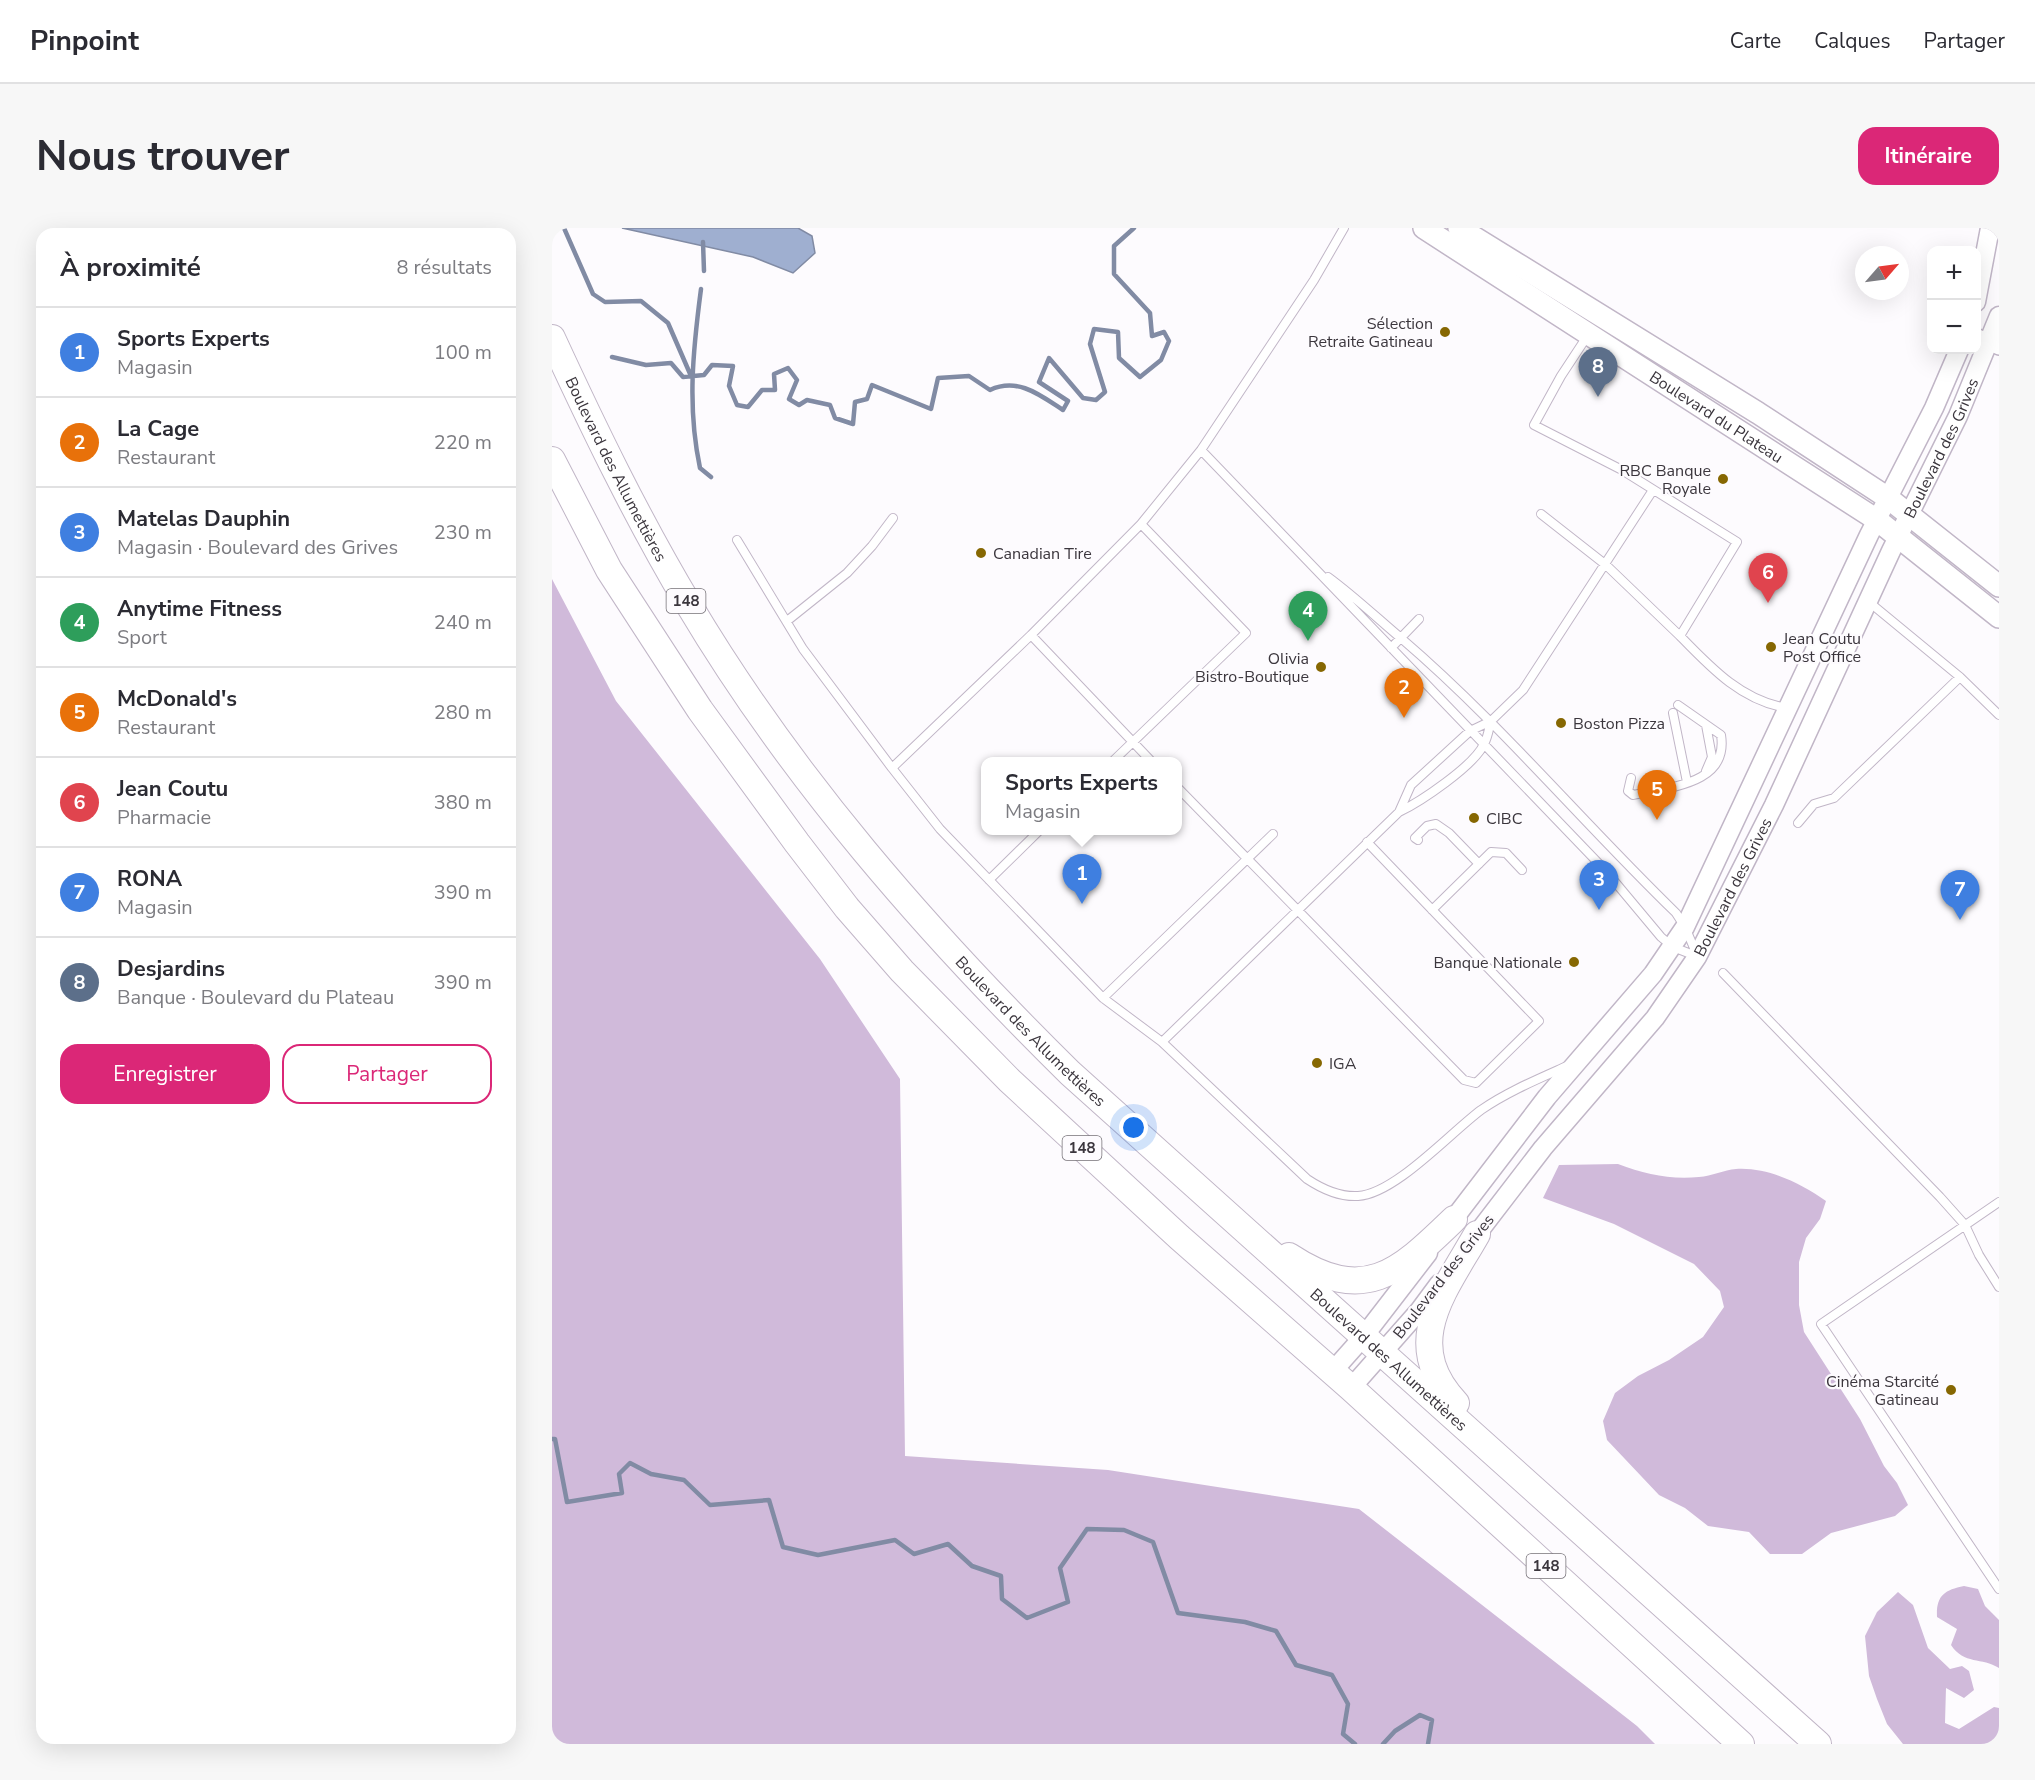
<!DOCTYPE html>
<html lang="fr">
<meta charset="utf-8">
<style>
:root{--surface:#fff;--page:#f7f7f7;--text:#2b2b33;--muted:#7c7c81;--line:#e1e1e2;--accent:#db2777}
body{margin:0;font-family:"Nunito Sans",sans-serif;background:var(--page);color:var(--text)}
.controls{position:absolute;right:18px;top:18px;display:grid;overflow:hidden;border-radius:12px;box-shadow:0 6px 24px #0002}
.controls button{width:54px;height:54px;display:grid;place-items:center;padding:0;border:0;border-bottom:2px solid var(--line);background:var(--surface);color:var(--text);font:30px sans-serif}
.compass{position:absolute;left:1303px;top:18px;width:54px;height:54px;border-radius:50%;background:var(--surface);box-shadow:0 6px 24px #0002;rotate:62deg}
.you{position:absolute;left:582px;top:900px;width:21px;height:21px;margin:-15px;border:4px solid #fff;border-radius:50%;background:#1a73e8;box-shadow:0 0 0 9px #1a73e833}
.badge{display:grid;place-items:center;width:39px;height:39px;border-radius:50%;background:var(--accent);color:#fff;font-size:20px;font-weight:700}
.pin{position:absolute;translate:-50% -50px;filter:drop-shadow(0 2px 3px #0008)}
.pin::after{content:'';position:absolute;top:32px;width:21px;height:18px;background:inherit;clip-path:polygon(0 0,100% 0,50% 100%)}
.popup{position:absolute;left:429px;top:529px;width:201px;height:78px;box-sizing:border-box;display:grid;place-content:center;border-radius:12px;background:var(--surface);filter:drop-shadow(0 2px 4px #0005);font-size:20px;white-space:nowrap;color:var(--muted)}
.popup b{font-size:22px;color:var(--text)}
.popup::after{content:'';position:absolute;left:50%;top:100%;margin-left:-12px;border:12px solid transparent;border-top-color:var(--surface)}
.list{margin:0;padding:0;list-style:none}
h2{display:flex;justify-content:space-between;align-items:center;height:78px;margin:0;padding:0 24px;font-size:26px}
h2 small{font-size:20px;font-weight:400;color:var(--muted)}
.list li{display:grid;grid-template-columns:39px 1fr auto;gap:18px;align-items:center;box-sizing:border-box;height:90px;padding:0 24px;border-top:2px solid var(--line)}
.list b{display:block;font-size:22px;white-space:nowrap}
.list p{margin:0;font-size:20px;white-space:nowrap;color:var(--muted)}
.list em{font-size:20px;font-style:normal;color:var(--muted)}
.actions{display:flex;gap:12px;padding:18px 24px}
.actions a{flex:1;padding:14px 0;border:2px solid var(--accent);border-radius:18px;text-align:center;font-size:21px;color:var(--accent)}
.actions .main{background:var(--accent);color:#fff}
.map{position:relative;flex:none;width:1447px;height:1516px;overflow:hidden;border-radius:18px}
header{display:flex;align-items:center;gap:36px;box-sizing:border-box;height:84px;padding:0 30px;background:var(--surface);border-bottom:2px solid var(--line)}
header strong{font-size:28px}
nav{display:flex;gap:33px;margin-inline-start:auto;font-size:21px}
.intro{display:flex;align-items:center;justify-content:space-between;box-sizing:border-box;height:144px;padding:0 36px}
h1{margin:0;font-size:42px}
.button{padding:15px 27px;border-radius:18px;background:var(--accent);color:#fff;font-size:21px;font-weight:700}
main{display:flex;gap:36px;padding:0 36px}
aside{flex:1;background:var(--surface);border-radius:18px;box-shadow:0 6px 24px #0002}
.map>svg:first-child{display:block}
</style>
<header>
<strong>Pinpoint</strong>
<nav><a>Carte</a><a>Calques</a><a>Partager</a></nav>
</header>
<div class="intro"><h1>Nous trouver</h1><a class="button">Itinéraire</a></div>
<main>
<aside>
<h2>À proximité<small>8 résultats</small></h2>
<ul class="list">
<li><span class="badge" style="background:#3f7fe0">1</span><div><b>Sports Experts</b><p>Magasin</p></div><em>100 m</em></li>
<li><span class="badge" style="background:#e8710a">2</span><div><b>La Cage</b><p>Restaurant</p></div><em>220 m</em></li>
<li><span class="badge" style="background:#3f7fe0">3</span><div><b>Matelas Dauphin</b><p>Magasin · Boulevard des Grives</p></div><em>230 m</em></li>
<li><span class="badge" style="background:#2e9e5b">4</span><div><b>Anytime Fitness</b><p>Sport</p></div><em>240 m</em></li>
<li><span class="badge" style="background:#e8710a">5</span><div><b>McDonald's</b><p>Restaurant</p></div><em>280 m</em></li>
<li><span class="badge" style="background:#e0444e">6</span><div><b>Jean Coutu</b><p>Pharmacie</p></div><em>380 m</em></li>
<li><span class="badge" style="background:#3f7fe0">7</span><div><b>RONA</b><p>Magasin</p></div><em>390 m</em></li>
<li><span class="badge" style="background:#5c6f8a">8</span><div><b>Desjardins</b><p>Banque · Boulevard du Plateau</p></div><em>390 m</em></li>
</ul>
<div class="actions"><a class="main">Enregistrer</a><a>Partager</a></div>
</aside>
<div class="map">
<svg width="1447" height="1516" viewBox="0 0 1447 1516">
<rect width="100%" height="100%" fill="#fdfbfe"/>
<path fill="#d0bada" d="M0,351L64,473L268,731L348,851L353,1228L556,1242L807,1281L1085,1498L1103,1516H0Z
M1066,936C1093,946 1118,952 1147,949C1160,948 1172,942 1184,941C1216,939 1248,955 1274,973L1268,991L1254,1010L1247,1034V1077L1252,1104L1308,1191L1332,1238L1345,1255L1356,1277L1343,1288L1279,1305L1250,1326H1218L1197,1304L1156,1298L1133,1280L1107,1267L1055,1212L1051,1193L1063,1165L1086,1148L1117,1132L1151,1109L1172,1079L1168,1063L1142,1036L1062,996L991,970L1007,937Z
M1412,1358L1426,1361L1433,1378L1447,1392V1440C1430,1429 1412,1437 1399,1417L1405,1401L1385,1389C1384,1368 1392,1362 1412,1358Z
M1346,1364L1361,1377L1376,1420L1398,1441L1410,1438L1417,1443L1422,1462L1412,1470L1394,1460L1393,1495L1407,1501L1442,1479L1447,1480V1516H1351L1335,1496L1325,1471L1317,1448L1313,1408L1325,1384Z"/>
<path fill="#9fafd0" stroke="#818ba4" stroke-width="1.5" d="M70,0H246L260,8L263,25L241,45L201,29Z"/>
<g fill="none" stroke-linecap="round" stroke-linejoin="round">
<path stroke="#818ba4" stroke-width="4.5" d="M12,0L41,66L53,74L89,73L116,95L139,148
M151,14L152,43
M149,61C141,122 135,179 148,240L159,249
M60,129L94,137L119,135L131,149L152,147L160,137L181,138L177,158L185,177L196,179L210,162H223L222,146L236,140L245,152L237,171L247,177L255,172L278,177L283,190L301,196L303,174L315,171L320,157L379,181L386,150L417,148L438,162C466,149 488,167 511,182L516,173L487,154L497,130L531,170L544,172L553,164L538,116L542,101L566,104L567,130L588,149L609,132L617,113L612,104L600,108L598,85L562,46V18L582,0
M0,1211H3L15,1274L70,1265L67,1246L78,1235L99,1246L132,1252L158,1277L217,1272L231,1319L266,1327L343,1312L362,1326L396,1316L420,1338L449,1348L450,1371L475,1390L516,1374L508,1340L535,1301L572,1302L601,1314L626,1385L693,1394L724,1403L744,1437L780,1447L796,1476L791,1506L803,1516
M831,1516L843,1503L868,1487L880,1492L876,1516"/>
<g stroke="#c1b6c7" stroke-width="10">
<path id="service" d="M1036,107L1009,148L982,197L1070,242L1185,314L1128,408C1159,440 1190,473 1235,480
M649,222L1053,642L1109,709L1121,719L1144,728
M989,286L1054,337L1128,408
M185,312L251,421L340,540
M776,349C802,368 825,390 850,411C948,495 1031,595 1124,685L1133,699L1145,727
M1317,374L1408,449L1447,487
M235,393L295,345L320,318L341,290
M479,407L340,540L388,601L551,770L721,606
M839,420L867,391
M1121,485L1135,554
M1154,497L1160,529L1154,543
M560,534L694,405L589,296
M600,534L479,407L589,296L649,222L762,52L792,0
M1079,550L1076,563L1081,567C1116,559 1177,557 1169,507L1126,477
M626,560L912,852L924,855L987,793L815,614
M847,584L859,557L918,503L939,493L971,462L1101,262
M1246,595L1262,576L1282,570L1408,449
M866,612L863,610L875,598L884,596L897,605L927,636
M437,652L488,602
M880,682L939,624L954,625L970,642
M1171,745L1388,969L1413,997L1427,1027L1447,1059
M551,770L610,814L755,951C770,961 788,969 806,968C843,966 898,905 929,882C955,864 986,851 1015,838
M610,814L847,584C868,574 922,538 932,516C936,509 937,500 939,493
M1447,974L1269,1096L1447,1361"/>
</g>
<g stroke="#c1b6c7" stroke-width="18">
<path id="minor" d="M1424,108L1447,119"/>
</g>
<g stroke="#c1b6c7" stroke-width="21">
<g id="tertiary">
<path d="M1424,74L1438,0"/>
<path d="M894,1001L995,869L1101,746L1133,699L1317,307L1382,180L1407,122"/>
<path id="s1" d="M918,1015L991,920L1103,790L1145,729L1222,577L1339,323L1406,188L1447,88"/>
<path d="M780,1144L812,1108L876,1025"/>
<path d="M799,1160L867,1083L887,1056"/>
</g>
</g>
<g stroke="#c1b6c7" stroke-width="24">
<g id="secondary">
<path id="s2" d="M872,0L1325,292L1447,389"/>
<path d="M907,0L1206,185L1336,270L1447,358"/>
</g>
</g>
<g stroke="#c1b6c7" stroke-width="28">
<g id="trunk">
<path id="s3" d="M0,110C42,201 85,290 137,377C240,550 375,704 518,845L1266,1516"/>
<path d="M0,232L57,342L148,482L245,615L295,680L350,743L457,852L627,1009L799,1160L1189,1516"/>
<path d="M737,1028C813,1078 847,1044 902,991"/>
<path d="M904,1175C848,1115 892,1064 925,1006"/>
</g>
</g>
<use href="#service" stroke="#fff" stroke-width="8"/>
<use href="#minor" stroke="#fff" stroke-width="15"/>
<use href="#tertiary" stroke="#fff" stroke-width="18"/>
<use href="#secondary" stroke="#fff" stroke-width="21"/>
<use href="#trunk" stroke="#fff" stroke-width="26"/>
</g>
<g fill="#866702" stroke="#fdfbfe" stroke-width="2">
<circle cx="893" cy="104" r="6"/>
<circle cx="1171" cy="251" r="6"/>
<circle cx="429" cy="325" r="6"/>
<circle cx="1219" cy="419" r="6"/>
<circle cx="769" cy="439" r="6"/>
<circle cx="1009" cy="495" r="6"/>
<circle cx="922" cy="590" r="6"/>
<circle cx="1022" cy="734" r="6"/>
<circle cx="765" cy="835" r="6"/>
<circle cx="1399" cy="1162" r="6"/>
</g>
<g text-anchor="middle" stroke-width="4.5" stroke-linejoin="round" paint-order="stroke">
<g fill="#fdfbfe" stroke="#757177" stroke-width="1.5">
<rect x="114.5" y="361" width="39" height="24" rx="4.5"/>
<rect x="510.5" y="908" width="39" height="24" rx="4.5"/>
<rect x="974.5" y="1326" width="39" height="24" rx="4.5"/>
</g>
<g font-size="15" font-weight="bold" fill="#3b363d">
<text x="134" y="378">148</text>
<text x="530" y="925">148</text>
<text x="994" y="1343">148</text>
</g>
<g font-size="16" fill="#3b363d" stroke="#fdfbfe" text-anchor="end">
<text x="881" y="101">Sélection<tspan x="881" dy="18">Retraite Gatineau</tspan></text>
<text x="1159" y="248">RBC Banque<tspan x="1159" dy="18">Royale</tspan></text>
<text x="441" y="331" text-anchor="start">Canadian Tire</text>
<text x="1231" y="416" text-anchor="start">Jean Coutu<tspan x="1231" dy="18">Post Office</tspan></text>
<text x="757" y="436">Olivia<tspan x="757" dy="18">Bistro-Boutique</tspan></text>
<text x="1021" y="501" text-anchor="start">Boston Pizza</text>
<text x="934" y="596" text-anchor="start">CIBC</text>
<text x="1010" y="740">Banque Nationale</text>
<text x="777" y="841" text-anchor="start">IGA</text>
<text x="1387" y="1159">Cinéma Starcité<tspan x="1387" dy="18">Gatineau</tspan></text>
</g>
<g font-size="16" fill="#3b363d" stroke="#fdfbfe">
<text dy="6" stroke="none"><textPath href="#s2" startOffset="348">Boulevard du Plateau</textPath></text>
<text dy="6" stroke="none"><textPath href="#s1" startOffset="930">Boulevard des Grives</textPath></text>
<text dy="6" stroke="none"><textPath href="#s3" startOffset="146">Boulevard des Allumettières</textPath></text>
<text dy="6" stroke="none"><textPath href="#s1" startOffset="444">Boulevard des Grives</textPath></text>
<text dy="6" stroke="none"><textPath href="#s3" startOffset="848">Boulevard des Allumettières</textPath></text>
<text transform="translate(891 1048) rotate(-52)" y="6">Boulevard des Grives</text>
<text dy="6" stroke="none"><textPath href="#s3" startOffset="1334">Boulevard des Allumettières</textPath></text>
</g>
</g>
</svg>
<div class="controls">
<button>+</button>
<button>−</button>
</div>
<svg class="compass" viewBox="-18 -18 36 36"><path d="M0-13l5 13h-10z" fill="#e53935"/><path d="M0 13l5-13h-10z" fill="#7c7c81"/></svg>
<div class="you"></div>
<div class="pin badge" style="left:530px;top:676px;background:#3f7fe0">1</div>
<div class="popup"><b>Sports Experts</b>Magasin</div>
<div class="pin badge" style="left:852px;top:490px;background:#e8710a">2</div>
<div class="pin badge" style="left:1047px;top:682px;background:#3f7fe0">3</div>
<div class="pin badge" style="left:756px;top:413px;background:#2e9e5b">4</div>
<div class="pin badge" style="left:1105px;top:592px;background:#e8710a">5</div>
<div class="pin badge" style="left:1216px;top:375px;background:#e0444e">6</div>
<div class="pin badge" style="left:1408px;top:692px;background:#3f7fe0">7</div>
<div class="pin badge" style="left:1046px;top:169px;background:#5c6f8a">8</div>
</div>
</main>
